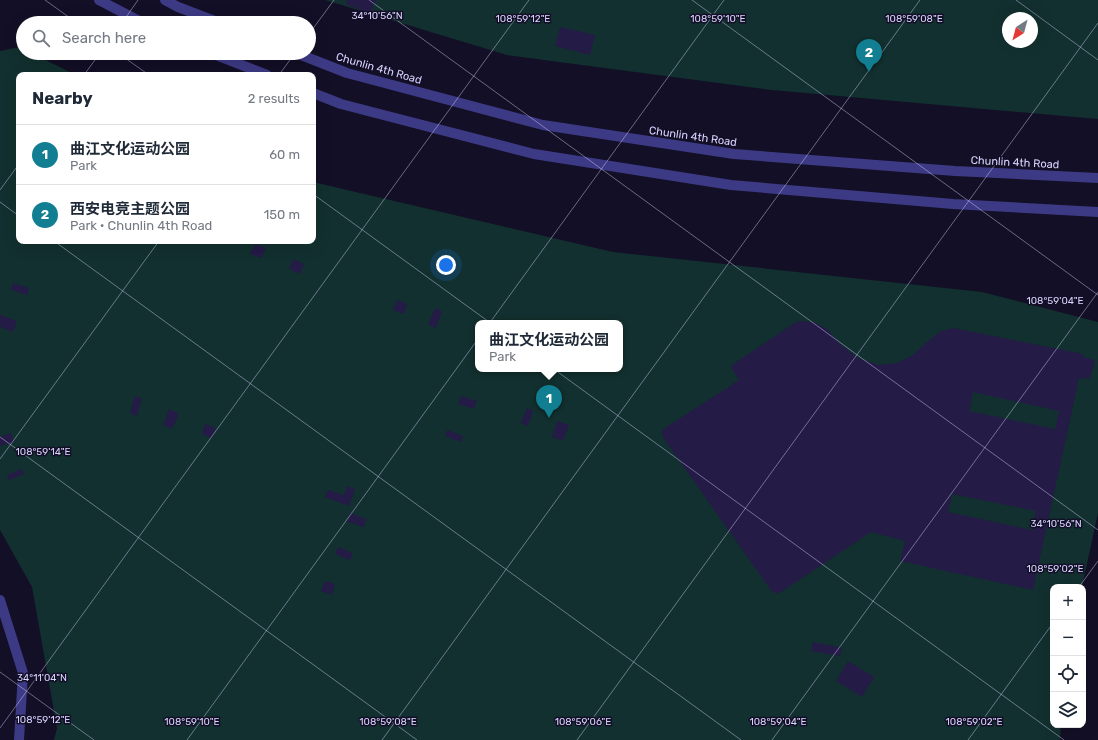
<!DOCTYPE html>
<meta charset="utf-8">
<style>
:root{--surface:#fff;--page:#f2f2f3;--text:#1f2937;--muted:#747a83;--line:#e0e1e3;--accent:#117e91}
body{margin:0;font-family:Rubik,"Noto Sans SC",sans-serif;background:var(--page);color:var(--text)}
.controls{position:absolute;right:12px;bottom:12px;display:grid;overflow:hidden;border-radius:8px;box-shadow:0 4px 16px #0002}
.controls button{width:36px;height:36px;display:grid;place-items:center;padding:0;border:0;border-bottom:1px solid var(--line);background:var(--surface);color:var(--text);font:20px sans-serif}
.compass{position:absolute;left:1002px;top:12px;width:36px;height:36px;border-radius:50%;background:var(--surface);box-shadow:0 4px 16px #0002;rotate:216deg}
.you{position:absolute;left:446px;top:265px;width:14px;height:14px;margin:-10px;border:3px solid #fff;border-radius:50%;background:#1a73e8;box-shadow:0 0 0 6px #1a73e833}
.badge{display:grid;place-items:center;width:26px;height:26px;border-radius:50%;background:var(--accent);color:#fff;font-size:13px;font-weight:700}
.pin{position:absolute;translate:-50% -33px;filter:drop-shadow(0 1px 2px #0008)}
.pin::after{content:'';position:absolute;top:21px;width:14px;height:12px;background:inherit;clip-path:polygon(0 0,100% 0,50% 100%)}
.popup{position:absolute;left:475px;top:320px;width:148px;height:52px;box-sizing:border-box;display:grid;place-content:center;border-radius:8px;background:var(--surface);filter:drop-shadow(0 1px 3px #0005);font-size:13px;white-space:nowrap;color:var(--muted)}
.popup b{font-size:15px;color:var(--text)}
.popup::after{content:'';position:absolute;left:50%;top:100%;margin-left:-8px;border:8px solid transparent;border-top-color:var(--surface)}
.list{margin:0;padding:0;list-style:none}
h2{display:flex;justify-content:space-between;align-items:center;height:52px;margin:0;padding:0 16px;font-size:17px}
h2 small{font-size:13px;font-weight:400;color:var(--muted)}
.list li{display:grid;grid-template-columns:26px 1fr auto;gap:12px;align-items:center;box-sizing:border-box;height:60px;padding:0 16px;border-top:1px solid var(--line)}
.list b{display:block;font-size:15px;white-space:nowrap}
.list p{margin:0;font-size:13px;white-space:nowrap;color:var(--muted)}
.list em{font-size:13px;font-style:normal;color:var(--muted)}
.icon{flex:none;width:22px;height:22px;fill:none;stroke:currentColor;stroke-width:2;stroke-linecap:round;stroke-linejoin:round}
.map{position:relative;flex:none;width:1098px;height:740px;overflow:hidden}
.search{position:absolute;background:var(--surface);box-shadow:0 4px 16px #0002;left:16px;top:16px;width:300px;height:44px;display:flex;align-items:center;gap:10px;box-sizing:border-box;padding:0 14px;border-radius:22px;color:var(--muted);font-size:15px}
.panel{position:absolute;background:var(--surface);box-shadow:0 4px 16px #0002;left:16px;top:72px;width:300px;height:172px;border-radius:8px}
.map>svg:first-child{display:block}
</style>
<div class="map">
<svg width="1098" height="740" viewBox="0 0 1098 740">
<rect width="100%" height="100%" fill="#130f26"/>
<path fill="#12302f" fill-rule="evenodd" d="M325,0H1098V119L772,90L507,55ZM1008,18H1032V42H1008Z
M19,47L23,49V53H31L76,75H19V241H313V182L613,252L982,292L1098,322V513L1082,587H1053V725H1061L1060,740H54L57,728L32,587L0,530V51ZM478,323H620V369H478Z"/>
<path fill="#241b47" fill-rule="evenodd" d="M347,0H376L370,14L346,4Z
M560,27L595,35L590,55L555,46Z
M255,244L266,248L261,258L250,254Z
M293,259L304,264L300,274L289,269Z
M13,283L29,288L27,295L11,290Z
M397,300L407,304L404,314L393,310Z
M435,308L442,311L436,328L428,325Z
M1,315L17,321L13,332L0,327V317Z
M804,321L816,323L828,330L840,344L858,358L879,365L897,363L913,355L927,342L941,331L953,328L1083,354V357L1095,360L1090,379L1079,378L1033,590L900,561L905,541L871,532L781,592L777,593L772,592L770,589L662,436V431L665,428L739,380L731,367L732,365L796,322ZM973,392L1059,411L1055,429L969,411ZM952,494L1036,511L1032,530L948,512Z
M135,396L142,398L137,416L130,413Z
M461,396L477,401L474,409L458,404Z
M527,408L533,410L528,426L521,423Z
M169,409L179,414L172,429L163,425Z
M557,421L569,425L563,441L552,437Z
M205,424L216,428L212,438L202,434Z
M447,430L463,436L461,442L445,436Z
M11,433L14,442L0,446V437Z
M22,469L24,474L9,480L7,475Z
M347,486L355,489L349,506L325,497L328,490L344,495Z
M350,513L366,519L364,527L347,522Z
M338,547L353,553L350,560L335,554Z
M325,581L335,584L332,595L321,591Z
M813,642L842,648L840,656L811,651Z
M848,661L874,677L862,697L836,681Z"/>
<g fill="none" stroke-linecap="round" stroke-linejoin="round">
<path stroke="#3d3a85" stroke-width="10" d="M99,0L143,23
M165,0L178,7L220,23
M211,53L267,75
M296,53L347,73L543,125L734,154L955,171L1098,178
M313,93L341,104L534,154L731,185L953,204L1098,212
M0,600L23,673L19,740"/>
</g>
<path fill="none" stroke="#d9d4ff" stroke-width="1" stroke-opacity="0.45" d="M45,0L77,23M369,0L1098,530M692,0L1098,295M1016,0L1098,60M122,23L138,0M309,34L334,0M118,53L149,75M84,75L100,53M279,75L295,53M0,190L19,164M313,194L1064,740M0,202L19,216M54,241L741,740M0,437L417,740M0,459L159,241M1079,587L1098,561M0,672L94,740M0,728L529,0M187,740L724,0M382,740L920,0M577,740L1098,23M772,740L1098,292M968,740L1053,623"/>
<g text-anchor="middle" stroke-width="3" stroke-linejoin="round" paint-order="stroke">
<g font-size="11" fill="#d9d4ff" stroke="#130f26">
<text transform="translate(379 68) rotate(16)" y="4">Chunlin 4th Road</text>
<text transform="translate(693 136) rotate(8)" y="4">Chunlin 4th Road</text>
<text transform="translate(1015 162) rotate(3)" y="4">Chunlin 4th Road</text>
</g>
</g>
<g font-size="10" text-anchor="middle" fill="#d9d4ff" stroke="#130f26" stroke-width="3" stroke-linejoin="round" paint-order="stroke">
<text x="377" y="19">34°10'56"N</text>
<text x="523" y="22">108°59'12"E</text>
<text x="718" y="22">108°59'10"E</text>
<text x="914" y="22">108°59'08"E</text>
<text x="1055" y="304">108°59'04"E</text>
<text x="43" y="455">108°59'14"E</text>
<text x="1056" y="527">34°10'56"N</text>
<text x="1055" y="572">108°59'02"E</text>
<text x="42" y="681">34°11'04"N</text>
<text x="43" y="723">108°59'12"E</text>
<text x="192" y="725">108°59'10"E</text>
<text x="388" y="725">108°59'08"E</text>
<text x="583" y="725">108°59'06"E</text>
<text x="778" y="725">108°59'04"E</text>
<text x="974" y="725">108°59'02"E</text>
</g>
</svg>
<div class="controls">
<button>+</button>
<button>−</button>
<button><svg class="icon" aria-label="locate" viewBox="0 0 24 24"><circle cx="12" cy="12" r="6"/><path d="M12 2v4M12 18v4M2 12h4M18 12h4"/></svg></button>
<button><svg class="icon" aria-label="layers" viewBox="0 0 24 24"><path d="M12 4l9 5-9 5-9-5zM3 14l9 5 9-5"/></svg></button>
</div>
<svg class="compass" viewBox="-18 -18 36 36"><path d="M0-13l5 13h-10z" fill="#e53935"/><path d="M0 13l5-13h-10z" fill="#747a83"/></svg>
<div class="you"></div>
<div class="pin badge" style="left:549px;top:418px">1</div>
<div class="popup"><b>曲江文化运动公园</b>Park</div>
<div class="pin badge" style="left:869px;top:72px">2</div>
<div class="search"><svg class="icon" aria-label="search" viewBox="0 0 24 24"><circle cx="10" cy="10" r="6"/><path d="M15 15l6 6"/></svg>Search here</div>
<section class="panel">
<h2>Nearby<small>2 results</small></h2>
<ul class="list">
<li><span class="badge">1</span><div><b>曲江文化运动公园</b><p>Park</p></div><em>60 m</em></li>
<li><span class="badge">2</span><div><b>西安电竞主题公园</b><p>Park · Chunlin 4th Road</p></div><em>150 m</em></li>
</ul>
</section>
</div>
